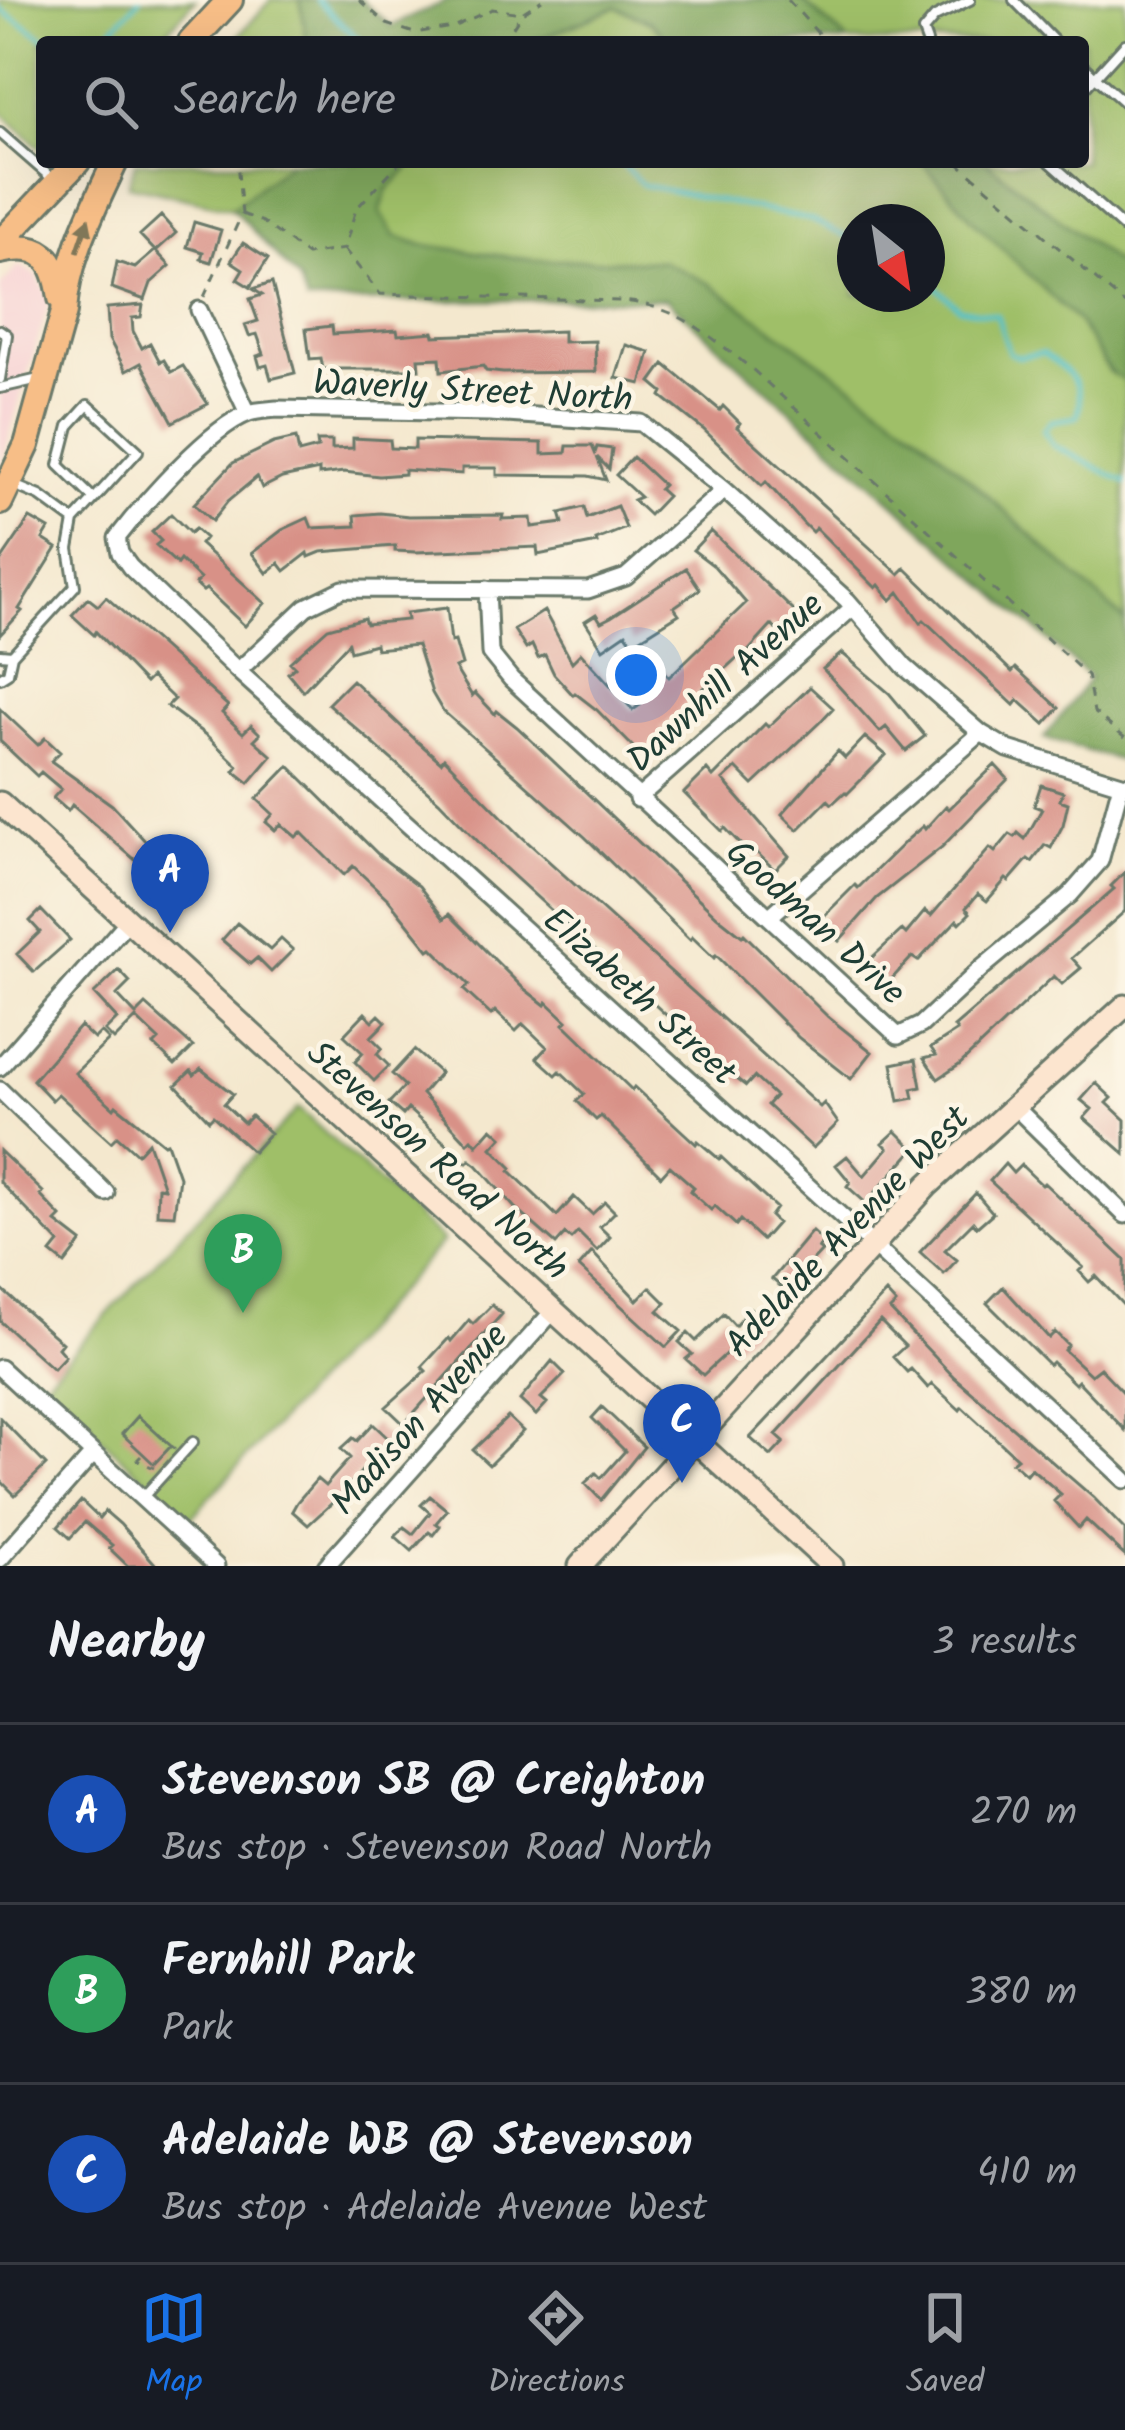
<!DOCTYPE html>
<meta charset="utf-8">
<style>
:root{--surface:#171b24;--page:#20242c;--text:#f1f3f6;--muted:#9ea1a6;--line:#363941;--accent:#1a73e8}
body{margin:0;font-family:Kalam,sans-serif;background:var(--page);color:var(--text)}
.compass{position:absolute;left:837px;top:204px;width:108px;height:108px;border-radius:50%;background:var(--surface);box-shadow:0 12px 48px #0002;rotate:150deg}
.you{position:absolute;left:636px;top:675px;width:42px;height:42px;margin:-30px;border:9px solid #fff;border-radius:50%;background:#1a73e8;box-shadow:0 0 0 18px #1a73e833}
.badge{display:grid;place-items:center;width:78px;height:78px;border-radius:50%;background:var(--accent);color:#fff;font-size:39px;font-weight:700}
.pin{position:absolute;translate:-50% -99px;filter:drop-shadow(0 3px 6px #0008)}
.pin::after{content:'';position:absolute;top:63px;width:42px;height:36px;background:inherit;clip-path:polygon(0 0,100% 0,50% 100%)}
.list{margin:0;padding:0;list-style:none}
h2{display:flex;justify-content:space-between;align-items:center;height:156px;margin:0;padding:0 48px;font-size:51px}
h2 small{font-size:39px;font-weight:400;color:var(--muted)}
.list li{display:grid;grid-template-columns:78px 1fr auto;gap:36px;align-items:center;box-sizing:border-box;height:180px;padding:0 48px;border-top:3px solid var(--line)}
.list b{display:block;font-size:45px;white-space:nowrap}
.list p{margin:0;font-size:39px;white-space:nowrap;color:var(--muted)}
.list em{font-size:39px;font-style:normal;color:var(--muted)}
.icon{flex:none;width:66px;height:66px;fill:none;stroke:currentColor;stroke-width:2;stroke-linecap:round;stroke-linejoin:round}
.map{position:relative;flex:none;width:1125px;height:1566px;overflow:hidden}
.search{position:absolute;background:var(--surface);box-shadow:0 12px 48px #0002;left:36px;right:36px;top:36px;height:132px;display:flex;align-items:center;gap:30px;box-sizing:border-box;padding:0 42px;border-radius:12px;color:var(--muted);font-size:45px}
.sheet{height:696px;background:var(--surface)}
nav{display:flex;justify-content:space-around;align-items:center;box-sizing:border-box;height:168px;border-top:3px solid var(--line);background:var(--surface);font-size:33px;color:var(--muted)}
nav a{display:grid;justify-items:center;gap:6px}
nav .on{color:var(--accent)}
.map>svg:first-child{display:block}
</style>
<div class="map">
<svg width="1125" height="1566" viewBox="0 0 1125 1566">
<rect width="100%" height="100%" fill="#fcf5e5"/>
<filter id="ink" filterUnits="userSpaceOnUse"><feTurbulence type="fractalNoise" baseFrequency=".00833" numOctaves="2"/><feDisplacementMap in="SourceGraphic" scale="24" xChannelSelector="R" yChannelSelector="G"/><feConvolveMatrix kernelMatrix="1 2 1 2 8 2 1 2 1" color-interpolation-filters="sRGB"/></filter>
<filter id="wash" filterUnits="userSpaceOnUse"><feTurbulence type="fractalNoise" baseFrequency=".004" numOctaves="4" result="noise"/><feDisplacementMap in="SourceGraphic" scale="48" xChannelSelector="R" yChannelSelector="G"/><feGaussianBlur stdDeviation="2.7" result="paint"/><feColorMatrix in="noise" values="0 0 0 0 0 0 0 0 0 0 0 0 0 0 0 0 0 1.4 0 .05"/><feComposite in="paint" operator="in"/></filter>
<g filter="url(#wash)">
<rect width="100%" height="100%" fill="#f4e8ce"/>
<path fill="#f7cfd3" d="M19,265L36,275L50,299L0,467V286Z"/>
<path fill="#9fbf67" stroke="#5f7e4e" stroke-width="3" fill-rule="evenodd" d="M0,0H195L157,42H42V150L0,111Z
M271,0H361L408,42H233Z
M801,0H1125V270L986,162H1083V42H849Z
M616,7L651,22L670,42H533Z
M136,162H349L269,248L232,208L128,185Z
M415,162H922L973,220L1079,323L1109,372L1125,381V621L919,433L663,261L532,260L423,245L395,236L380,212L387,190ZM855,222H927V294H855Z
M298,1108L443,1241L190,1519L42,1385Z"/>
<path fill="#7fa65c" stroke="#4f7248" stroke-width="3" d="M300,0H361L391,26L449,0H801L849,42H670L651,22L616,7L532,42H307Z
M290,162H415L387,190L380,212L395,236L423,245L532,260L663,261L710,284L919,433L1125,621V762L1044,738L1090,678L666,299L307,302L298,279L232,208Z
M922,162H986L1125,270V381L1110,372L1079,323L973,220Z"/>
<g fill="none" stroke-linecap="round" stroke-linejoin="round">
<path stroke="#54c2c9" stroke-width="4.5" d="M317,0L361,42
M0,9L50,42
M65,42L107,34L139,0
M619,162L643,185L811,220L855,241
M927,278L959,308L997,315L1009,353L1019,357L1042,353C1067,369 1087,386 1077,417L1051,421L1043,430L1054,446L1125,482"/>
</g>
<g id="blocks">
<path fill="#d89187" d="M161,216L176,233L156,251L170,266L151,283L145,300L112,288L117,262L135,268L155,251L140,235Z
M194,222L221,230L211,262L201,259L203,252L187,247Z
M243,243L268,259L250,287L237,279L243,269L231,261Z
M272,283L295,373L271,379L267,365L260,367L257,356L264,354L257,334L249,336L245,325L258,321L250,299L262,295L253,289Z
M143,305L141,317L132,318L133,331L142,348L150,343L160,362L164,360L171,372L183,366L208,404L173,422L141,363L126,371L109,339L107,308Z
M332,326L333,334L397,330L398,335L433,332L434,336L563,331V342L595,341L596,372L503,373L486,371L483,366L441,371L440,358L418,359L419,369H323L321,358L310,359L306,329Z
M626,345L650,352L641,384L616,378Z
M664,364L720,410L723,406L740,423L737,427L899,574L905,568L1012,672L1016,668L1059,708L1045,724L1018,700L1014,705L924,620L921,623L899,592L891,600L879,585L876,588L816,528L812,532L803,523L766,482L762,486L703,429L661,396L663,392L651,382Z
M296,438L299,453L318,448L317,441H332V449L353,448V438L390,440L391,448L415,449V440L542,443V454L566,453L567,446H592L595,453L597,447L612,449L609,469L597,457L606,480L588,476L497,475V468H462V474L404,470V474L379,476L344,472L319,475V470L282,478L262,488L257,477L228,501L212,521L194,504L233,463L274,443Z
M633,457L663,485L659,489L667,496L649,515L633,500L640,497L616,475Z
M617,506L626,528L596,540L597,543L538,555L537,547L416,552L395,551V546L321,552L309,557L308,553L285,571L279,563L267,573L252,553L282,530L308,518L312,528L356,526L355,515L380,513L409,516L503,515L502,519L531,518L532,527L563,523L560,513L584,507L587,518Z
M171,514L190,533L195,529L205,538L200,544L265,603L245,626L206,589L203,591L195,584L200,579L180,560L177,564L156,545L161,541L152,532Z
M30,518L49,529L43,539L57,548L19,609L22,611L0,635V562Z
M711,531L798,615L778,632L772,625L742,658L739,656L694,697L661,730L665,734L641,755L597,710L575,693L573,695L554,674L545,655L538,658L532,645L526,649L514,630L544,611L572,662L581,653L633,710L640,705L633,694L660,668L669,677L746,603L714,566L693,550Z
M686,568L700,589L674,607L679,614L633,643L626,633L603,649L585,621L596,614L601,622L611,617Z
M106,597L228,706L222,713L243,733L251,725L260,734L254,740L272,756L249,783L234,771L238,766L207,736L167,706L174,699L151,677L145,683L96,632L94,635L72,615L88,598L98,606Z
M447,608L451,642L455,641L462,665L455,668L472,696L475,693L495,714L497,711L517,727L717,916L742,936L744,934L828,1017L872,1052L851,1079L799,1038L716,955L714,958L692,937L690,940L585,837L442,710L432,693L417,645L376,649L375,644L350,651L348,643L303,691L288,673L295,667L290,662L328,628L364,618L366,624L407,620L406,613Z
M842,653L889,693L925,736L906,751L886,727L880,732L823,669Z
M352,680L419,743L441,762L444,758L521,836L820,1107L824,1103L838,1123L813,1148L767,1105L775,1096L754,1077L746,1086L733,1076L494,858L439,801L328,704Z
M810,687L833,708L819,723L753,785L736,768L723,780L789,856L775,870L752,848L748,852L725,828L722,831L684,793L707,770L713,777L765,724L768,727Z
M0,709L38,745L45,738L60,752L51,761L112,805L147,843L151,838L179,873L190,862L202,874L179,898L72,805L68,811L53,798L61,789L41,772L37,776L0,741Z
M865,737L886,755L847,794L845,792L832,804L828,800L798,830L782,814L838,751L845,758Z
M995,765L1008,779L942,847L877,898L839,941L818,922L855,885L858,888L908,839L923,826L925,829L946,806L949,809Z
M289,766L381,857L419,886L444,919L449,914L522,987L545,1005L547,1002L567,1021L564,1024L632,1090L634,1087L696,1144L698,1141L719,1159L721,1157L776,1208L770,1216L777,1223L762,1240L740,1220L736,1225L715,1206L711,1210L690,1191L694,1187L670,1166L661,1176L601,1116L596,1120L577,1101L584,1094L560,1071L556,1075L537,1058L547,1047L523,1024L516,1031L495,1011L491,1015L464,990L469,985L432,948L429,950L389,900L353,866L344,875L301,832L296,837L281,824L275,830L266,822L273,814L257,799Z
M1041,785L1063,792L1060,800L1068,803L1063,825L1051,848L1045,845L1032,862L1028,859L1009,881L1006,879L987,901L978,894L966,908L970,913L960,923L957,920L918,961L912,957L887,984L865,964L902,930L906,934L925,911L931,916L990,848L995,852L1010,834L1015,837L1018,833L1025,839L1042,809L1034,806Z
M1125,872V911L1072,958L1081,968L1062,984L1054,976L959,1065L938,1079L924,1058L936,1055L931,1048L957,1031L954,1027L1114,889L1111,886Z
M41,910L70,940L34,972L17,954L40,932L30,921Z
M237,923L270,950L281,939L293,950L271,972L257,958L250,964L222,940Z
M119,970L130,982L117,995L136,1015L146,1005L193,1047L175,1065L154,1045L159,1040L136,1018L114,1040L105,1031L117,1019L94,994Z
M365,1013L373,1021L379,1015L386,1022L371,1037L382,1048L377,1054L389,1066L374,1081L355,1062L363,1053L344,1035Z
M80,1026L94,1039L101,1032L109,1040L75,1073L114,1108L116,1105L164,1144L167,1143L179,1177L174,1215L157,1214L158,1187L164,1188L148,1142L137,1154L117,1136L111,1142L58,1094L52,1100L33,1080Z
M414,1050L440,1073L422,1094L468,1143L472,1139L477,1145L492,1128L502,1137L492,1148L512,1168L510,1171L557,1216L574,1197L592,1214L605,1202L615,1212L600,1227L610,1237L597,1251L578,1232L571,1239L565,1234L556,1244L515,1208L477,1165L470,1160L467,1163L408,1109L403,1115L389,1103L405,1086L392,1074Z
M916,1059L921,1087L912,1089L914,1098L899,1101L892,1064Z
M201,1069L233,1094L224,1104L244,1123L251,1116L270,1133L253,1152L213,1116L209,1120L176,1085L191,1071L194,1075Z
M1096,1083L1112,1098L1107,1103L1125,1120V1154L1084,1118L1092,1109L1081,1100Z
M896,1131L914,1149L866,1203L847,1186L850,1182L836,1165L847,1156L864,1176L888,1148L883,1143Z
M0,1151L43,1192L40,1195L61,1217L56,1222L82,1242L65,1264L51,1253L59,1243L0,1182Z
M1005,1164L1013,1173L1021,1165L1042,1185L1044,1183L1125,1260V1307L1096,1276L1089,1282L1079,1271L1083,1267L990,1181Z
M976,1193L993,1213L977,1227L973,1222L945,1250L957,1260L944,1274L920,1252Z
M812,1231L824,1242L818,1248L822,1251L785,1290L772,1279Z
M592,1252L637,1300L650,1287L666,1303L658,1311L681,1331L666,1347L579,1267Z
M1003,1287L1049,1338L1055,1332L1068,1345L1064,1350L1091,1375L1100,1368L1125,1394V1430L1078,1381L1075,1384L1052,1362L1049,1365L987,1303Z
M0,1288L62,1343L58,1348L65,1356L53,1369L0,1321Z
M886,1293L896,1304L890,1310L954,1377L1094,1498L1125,1530V1556L1086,1520L1079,1528L1054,1501L1061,1494L1031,1468L1026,1474L1012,1462L1017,1458L962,1407L960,1410L932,1384L928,1388L911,1369L907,1372L893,1357L905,1346L880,1321L776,1435L784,1442L771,1456L750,1438Z
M492,1305L502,1314L404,1424L386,1407L426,1371L422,1367L449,1338L451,1341L469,1320L473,1324Z
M750,1308L763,1319L703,1375L686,1359L692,1354L679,1342L688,1333L696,1341L724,1314L735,1326Z
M552,1361L565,1374L541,1398L547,1403L536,1415L520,1400Z
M602,1407L644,1447L601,1500L585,1483L596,1473L601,1478L625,1451L592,1418Z
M138,1416L171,1446L154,1464L122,1434Z
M508,1417L523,1431L489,1465L473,1450Z
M0,1418L46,1465L15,1495L0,1480Z
M373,1424L389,1439L344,1492L308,1525L292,1511L297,1502L317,1479L325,1486L350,1458L341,1449L353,1438L357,1441Z
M430,1496L447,1510L436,1523L440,1526L433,1535L429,1532L412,1551L395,1536L404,1527L413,1534L430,1513L421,1505Z
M81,1501L99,1518L105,1511L120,1524L157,1566H128L109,1548L112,1545L85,1522L70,1538L58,1527Z"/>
</g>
</g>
<g filter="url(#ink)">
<use href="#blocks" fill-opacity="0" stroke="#6a796a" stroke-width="3"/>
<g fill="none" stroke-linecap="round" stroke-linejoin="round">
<g stroke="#6a796a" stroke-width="14">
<path id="lane" d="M1014,0L1055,42
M927,42L923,31L935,17L970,0
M1083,66L1125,103
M1083,90L1125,44
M0,133L56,182
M1050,162L1125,229
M0,330L7,335L0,379
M0,388L39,379
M16,486L40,496L74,521L138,451L88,405L69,426L59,465L94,499
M0,654L12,655L75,586L69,549L74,521
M0,678L8,673L12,655
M143,1497L193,1442"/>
</g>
<g stroke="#6a796a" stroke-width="21">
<path id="street" d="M199,310L248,413
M487,589L490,653L511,679L898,1036L921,1025L982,968L1070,895L1100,861L1121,784
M238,671L306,607L343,589L588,590L626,577L724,490
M1125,785L1008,749L981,733L905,667L847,600L724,490L641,423L490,413L277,409C269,410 257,410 249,413C210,427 143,504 117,538L120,553L130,567L238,671L860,1233L1125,1480
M637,799L851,609
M769,917L981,733
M0,1067L129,920
M0,1090L106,1193
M1013,1105L1125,1215
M0,1368L216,1566
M0,1559L93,1454
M326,1566L555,1309"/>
</g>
<g stroke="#6a796a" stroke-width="27">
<path id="secondary" d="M0,803L832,1566
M580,1566L928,1185L1125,1006"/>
</g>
<g stroke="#6a796a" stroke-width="30">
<path id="primary" d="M191,42L230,0
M0,243L77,162
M0,251C42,242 55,257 61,298
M0,502L27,445L64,312C67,259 93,209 115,162"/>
</g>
<path stroke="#6a796a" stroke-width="3" stroke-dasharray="9 9" stroke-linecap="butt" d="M359,0L387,24L414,33L453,27L492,9L522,13
M788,0L826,42
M503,42L522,13L542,0
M957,162L1125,304
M242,214L263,222L307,255L344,249L356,209L400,162
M344,249L380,294L622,301C679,306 708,335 752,369L1087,675L1094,712L1125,738
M204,297L242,214L237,162
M145,1422L175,1449
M141,1456L137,1460L154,1468"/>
<use href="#lane" stroke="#fff" stroke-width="8"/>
<use href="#street" stroke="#fff" stroke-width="15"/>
<use href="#secondary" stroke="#fce5cf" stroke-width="21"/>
<use href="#primary" stroke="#f7be87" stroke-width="24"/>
</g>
<defs><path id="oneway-solid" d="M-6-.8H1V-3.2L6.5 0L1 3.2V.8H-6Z" transform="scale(3)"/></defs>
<use fill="#807759" href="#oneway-solid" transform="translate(83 235) rotate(-71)"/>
</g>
<g text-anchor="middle" stroke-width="9" stroke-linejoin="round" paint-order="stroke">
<g font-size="36" fill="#1f3d34" stroke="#fcf5e5">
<text transform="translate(473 389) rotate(3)" y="13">Waverly Street North</text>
<text transform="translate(724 681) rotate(-42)" y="13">Dawnhill Avenue</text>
<text transform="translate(817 921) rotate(42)" y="13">Goodman Drive</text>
<text transform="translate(641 995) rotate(42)" y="13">Elizabeth Street</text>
<text transform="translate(439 1159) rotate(42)" y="13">Stevenson Road North</text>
<text transform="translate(846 1230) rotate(-46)" y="13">Adelaide Avenue West</text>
<text transform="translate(418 1418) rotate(-48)" y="13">Madison Avenue</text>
</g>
</g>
</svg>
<svg class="compass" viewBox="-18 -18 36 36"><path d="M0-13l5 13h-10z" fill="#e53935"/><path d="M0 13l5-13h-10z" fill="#9ea1a6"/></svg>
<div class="you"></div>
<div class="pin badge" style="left:170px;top:933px;background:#1a4fb4">A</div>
<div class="pin badge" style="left:243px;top:1313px;background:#2e9e5b">B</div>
<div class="pin badge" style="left:682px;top:1483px;background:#1a4fb4">C</div>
<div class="search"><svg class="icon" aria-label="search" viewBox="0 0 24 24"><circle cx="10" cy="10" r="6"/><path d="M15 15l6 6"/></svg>Search here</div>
</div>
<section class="sheet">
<h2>Nearby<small>3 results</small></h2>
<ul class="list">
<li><span class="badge" style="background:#1a4fb4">A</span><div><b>Stevenson SB @ Creighton</b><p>Bus stop · Stevenson Road North</p></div><em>270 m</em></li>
<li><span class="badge" style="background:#2e9e5b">B</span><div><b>Fernhill Park</b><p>Park</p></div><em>380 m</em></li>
<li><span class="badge" style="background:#1a4fb4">C</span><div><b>Adelaide WB @ Stevenson</b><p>Bus stop · Adelaide Avenue West</p></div><em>410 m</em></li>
</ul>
</section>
<nav>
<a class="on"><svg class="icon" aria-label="map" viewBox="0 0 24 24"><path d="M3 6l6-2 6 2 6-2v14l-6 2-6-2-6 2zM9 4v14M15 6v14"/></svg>Map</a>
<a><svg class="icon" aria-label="directions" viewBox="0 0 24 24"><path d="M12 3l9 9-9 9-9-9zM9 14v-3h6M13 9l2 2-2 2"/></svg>Directions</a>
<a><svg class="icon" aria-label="saved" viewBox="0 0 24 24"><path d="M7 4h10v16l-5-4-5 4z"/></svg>Saved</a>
</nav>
